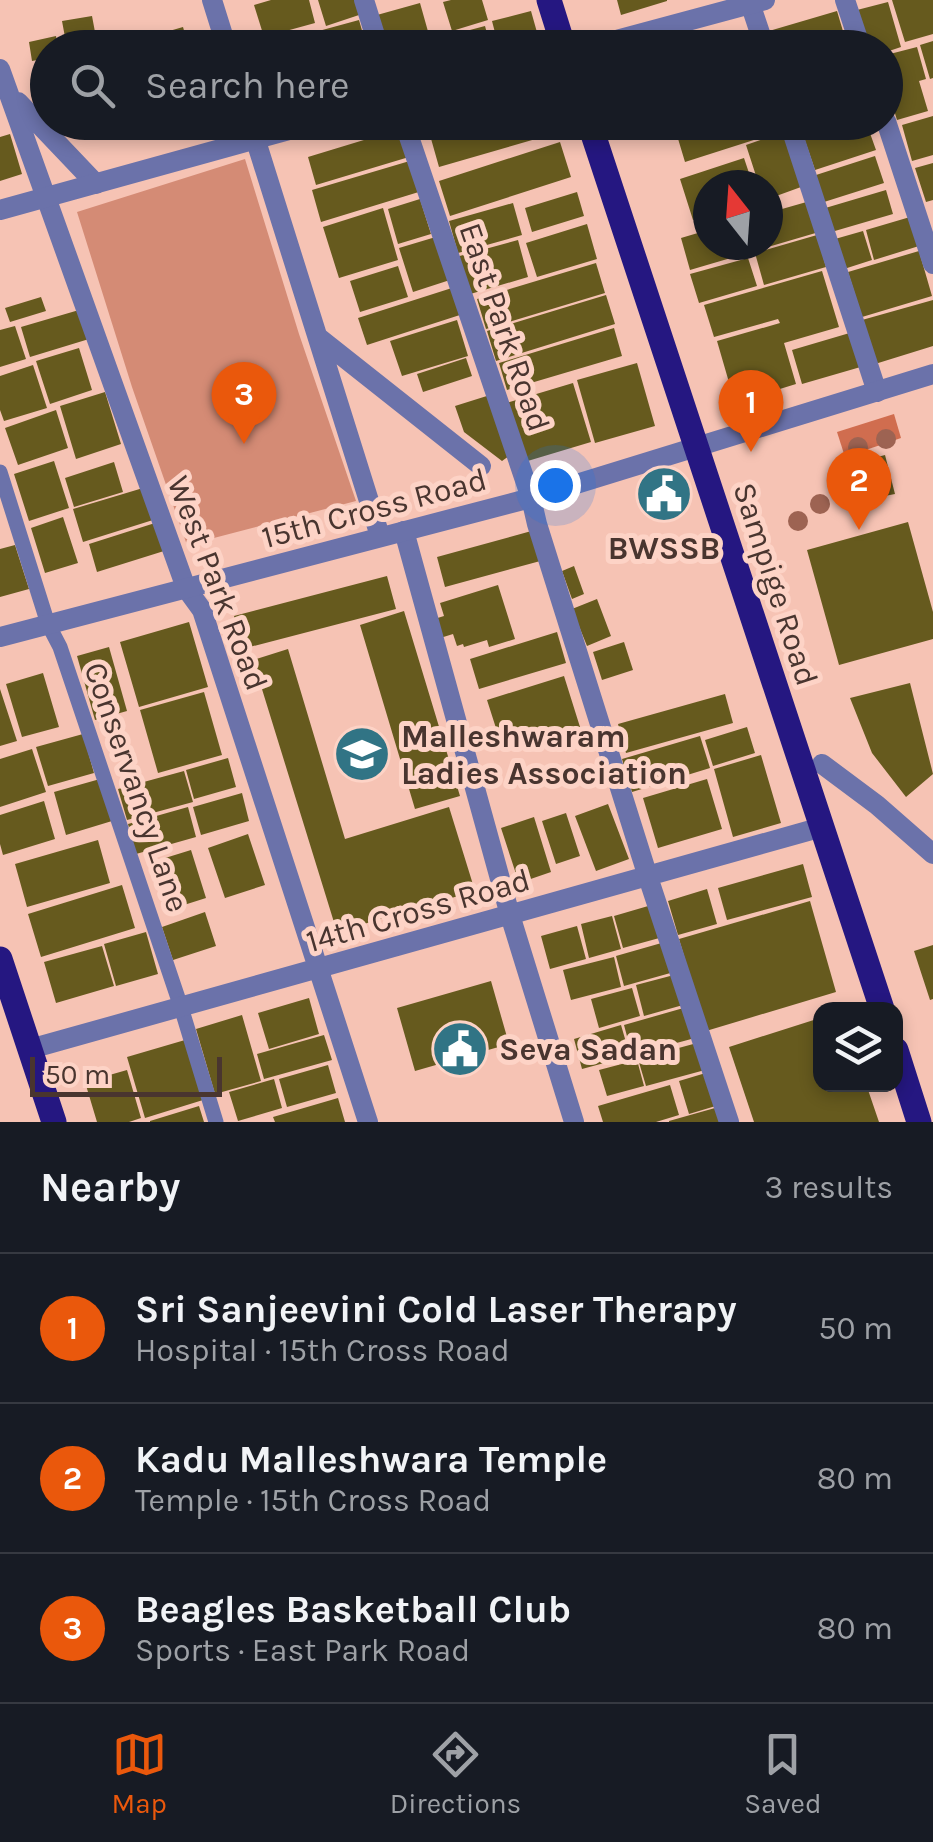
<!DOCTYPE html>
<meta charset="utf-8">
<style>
:root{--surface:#171b24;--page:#20242c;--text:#f1f3f6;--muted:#9ea1a6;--line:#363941;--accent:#ea580c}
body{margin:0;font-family:Karla,sans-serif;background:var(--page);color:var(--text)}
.controls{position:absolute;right:30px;bottom:30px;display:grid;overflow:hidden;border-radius:20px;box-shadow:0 5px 15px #0003}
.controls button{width:90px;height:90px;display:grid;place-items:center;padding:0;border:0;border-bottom:2px solid var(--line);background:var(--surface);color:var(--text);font:50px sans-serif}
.compass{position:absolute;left:693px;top:170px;width:90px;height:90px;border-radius:50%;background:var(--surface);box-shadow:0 5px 15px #0003;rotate:343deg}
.scale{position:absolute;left:30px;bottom:25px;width:192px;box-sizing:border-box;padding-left:10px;border:5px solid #49352f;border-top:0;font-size:28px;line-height:35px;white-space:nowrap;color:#49352f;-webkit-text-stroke:8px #fdd3c6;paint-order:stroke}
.you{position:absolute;left:555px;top:485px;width:35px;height:35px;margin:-25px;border:8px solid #fff;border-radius:50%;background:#1a73e8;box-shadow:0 0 0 15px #1a73e833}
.badge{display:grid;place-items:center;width:65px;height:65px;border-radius:50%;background:var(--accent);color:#fff;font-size:32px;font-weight:700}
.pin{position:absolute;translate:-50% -82px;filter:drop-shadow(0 2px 5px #0008)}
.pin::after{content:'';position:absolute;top:52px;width:35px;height:30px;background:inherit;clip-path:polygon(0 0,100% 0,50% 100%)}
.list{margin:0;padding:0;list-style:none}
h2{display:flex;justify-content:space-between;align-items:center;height:130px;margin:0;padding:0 40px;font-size:42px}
h2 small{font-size:32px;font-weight:400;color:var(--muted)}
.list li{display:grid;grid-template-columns:65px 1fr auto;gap:30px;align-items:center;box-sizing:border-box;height:150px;padding:0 40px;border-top:2px solid var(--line)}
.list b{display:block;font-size:38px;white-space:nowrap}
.list p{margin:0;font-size:32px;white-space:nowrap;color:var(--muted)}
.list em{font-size:32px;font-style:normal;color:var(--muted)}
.icon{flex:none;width:55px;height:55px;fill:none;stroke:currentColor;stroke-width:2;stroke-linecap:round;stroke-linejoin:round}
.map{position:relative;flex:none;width:933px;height:1122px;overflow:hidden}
.search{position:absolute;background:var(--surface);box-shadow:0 5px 15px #0003;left:30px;right:30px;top:30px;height:110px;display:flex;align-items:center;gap:25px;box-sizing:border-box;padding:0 35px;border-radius:55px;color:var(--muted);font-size:38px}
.sheet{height:580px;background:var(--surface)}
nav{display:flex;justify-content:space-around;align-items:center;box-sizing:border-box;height:140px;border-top:2px solid var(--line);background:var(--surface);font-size:28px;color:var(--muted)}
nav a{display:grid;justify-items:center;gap:5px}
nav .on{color:var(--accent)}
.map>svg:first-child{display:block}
</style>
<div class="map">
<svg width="933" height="1122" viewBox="0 0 933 1122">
<rect width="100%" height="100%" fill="#f6c3b4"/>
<path fill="#d48b75" d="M245,159L299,334L356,501L187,545L132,387L77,212Z"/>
<path fill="#d06d4f" d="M894,414L901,438L845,457L837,432Z"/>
<path fill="#665a1e" d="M271,0H309L315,23L264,37L254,5Z
M318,0H358L362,14L326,26Z
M451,0H482L488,20L452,31L443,2Z
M617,0H667V1L621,15Z
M892,0H933V34L905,42Z
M888,2L901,47L886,52V48H868L857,10Z
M420,3L429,35L386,47L377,15Z
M531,11L540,43L523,48H499L492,21Z
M837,11L848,48H774L769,31Z
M92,16L98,48H67L62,21Z
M359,20L367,48H319L315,32Z
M485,26L491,48H438L436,39Z
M183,27L189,48H122L121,45Z
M56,36L58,48H48V58L32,61L29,42Z
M933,41V78L930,79L920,45Z
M917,47L926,79L919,81L928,111L897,120L888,90L886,91V55Z
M933,116V155L912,161L902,125Z
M448,122H542L546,136L439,167L428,128Z
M673,122H770L773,134L685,162Z
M840,122H866L876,150L815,170L803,135Z
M400,129L409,157L316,185L308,157Z
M783,132L801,187L768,199V185H759L746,145Z
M10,134L22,174L0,181V137Z
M560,142L571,177L450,216L439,181Z
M875,156L884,183L824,202L816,175Z
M744,158L753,185H708V215L693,220L680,179Z
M413,160L422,191L321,222L312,190Z
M933,163V200L926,202L915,168Z
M886,190L893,214L828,233L822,209Z
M577,192L584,216L532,232L525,208Z
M420,199L431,234L398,244L388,209Z
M810,201L819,232L690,270L681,238L708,230V245H768V213Z
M513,203L522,235L458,253L449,221Z
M383,208L398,260L339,278L323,227Z
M910,217L919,246L874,260L866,230Z
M587,224L597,259L537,277L526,243Z
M863,231L872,260L844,269L835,239Z
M817,235L826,267L764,285L755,253Z
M439,236L453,279L413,292L399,248Z
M518,240L528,277L467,295L456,257Z
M919,251L932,296L862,317L848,272Z
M748,258L757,286L699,303L690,274Z
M596,263L605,293L486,329L477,299Z
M398,266L408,297L360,312L350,281Z
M822,271L839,327L784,343L796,384L735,403L717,341L780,323L778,319L714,337L704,305Z
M455,287L463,314L367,345L358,318Z
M606,295L615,324L496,361L487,331Z
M41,297L46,311L10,322L5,308Z
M933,300V346L875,364L862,320Z
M79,310L89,339L30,357L21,327Z
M457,320L468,356L402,376L390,341Z
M15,326L26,359L0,367V330Z
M614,328L622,356L507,390L499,363Z
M853,332L864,366L802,384L792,350Z
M79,348L92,390L50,404L36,361Z
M466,358L472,376L423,392L417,374Z
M637,363L655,426L595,443L577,380Z
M33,365L47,408L4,421L0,410V376Z
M573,383L591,442L521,463L503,404Z
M105,392L121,444L76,459L60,406Z
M490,395L509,456L502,461L464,432L455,406Z
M56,410L68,448L18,465L5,428Z
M885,455L895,494L864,500L855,463Z
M54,461L69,508L29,521L14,474Z
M114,462L123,492L74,507L65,478Z
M143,488L153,520L83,542L73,509Z
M63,517L78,563L45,573L31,528Z
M908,522L933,612V639L839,665L807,550Z
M155,523L164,551L97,572L89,544Z
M535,530L544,560L445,587L437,557Z
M15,545L29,589L0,597V549Z
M574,566L584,594L572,599L562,571Z
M387,576L396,609L242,649L234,616Z
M498,585L515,639L489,647L487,640L464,647L463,644L457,646L453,634L437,639L431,620L444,616L440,603Z
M597,599L611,636L587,646L572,609Z
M404,611L460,796L415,809L360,625Z
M189,622L208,687L139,707L120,642Z
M557,632L566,663L479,689L470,659Z
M624,642L633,670L602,680L593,652Z
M109,647L127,711L95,720L77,656Z
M288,649L345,839L449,807L475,891L337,932L253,660Z
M43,673L59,727L22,737L6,684Z
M564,676L580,727L503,750L487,700Z
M910,683L933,774L906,797L872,753L850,698Z
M0,689L17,741L0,746Z
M204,692L222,755L158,773L140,710Z
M725,694L733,723L626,753L618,724Z
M747,727L755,753L713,766L705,740Z
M83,734L94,773L48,786L36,747Z
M700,736L710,768L632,792L622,759Z
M32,749L46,792L0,807V759Z
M761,755L781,823L733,837L714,769Z
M228,758L236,787L194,799L186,770Z
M184,771L193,802L127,820L118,789Z
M100,779L112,821L66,835L54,792Z
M707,779L722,829L658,848L643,798Z
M242,793L249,821L201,835L193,807Z
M44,801L55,839L3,855L0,844V815Z
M608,804L629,859L596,871L575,816Z
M188,807L196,837L136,854L128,824Z
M566,813L580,856L556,864L542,821Z
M534,817L551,872L519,883L501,828Z
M248,834L265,885L225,898L208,848Z
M98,840L110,883L27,907L15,864Z
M191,850L206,898L165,911L149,863Z
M803,864L812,897L727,920L718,888Z
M122,885L135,928L41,957L28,914Z
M707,889L717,924L678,935L668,901Z
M810,901L836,992L706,1031L679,939Z
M655,904L663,937L623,948L614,916Z
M205,912L216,946L173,960L162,927Z
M612,916L621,949L589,958L581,924Z
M577,926L586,959L550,969L541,936Z
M146,932L158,974L116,986L104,944Z
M665,942L674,972L624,986L616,956Z
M933,945V999L930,1000L914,951Z
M102,946L114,986L56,1003L44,962Z
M614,957L621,987L571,1000L563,970Z
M674,975L683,1005L644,1016L636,985Z
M491,981L509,1044L415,1071L397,1008Z
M632,988L640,1016L599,1028L591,999Z
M309,998L319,1034L269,1049L258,1013Z
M687,1007L695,1038L632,1055L624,1025Z
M242,1015L261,1081L215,1094L196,1029Z
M820,1018V1084H866L879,1122H754L729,1047Z
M621,1025L630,1056L582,1069L574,1039Z
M324,1035L332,1060L264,1079L257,1054Z
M185,1040L203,1100L145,1118L127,1057Z
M697,1043L705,1070L646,1086L638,1059Z
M637,1060L644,1086L607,1096L599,1070Z
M328,1065L336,1093L287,1107L279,1079Z
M127,1070L141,1118L129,1122H97L85,1082Z
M709,1072L719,1105L689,1114L679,1081Z
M274,1079L282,1108L238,1121L229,1092Z
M670,1085L679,1115L656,1122H603L598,1106Z
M338,1098L345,1122H275L273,1117Z
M199,1106L204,1122H150V1121Z
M722,1106L726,1122H669V1121Z"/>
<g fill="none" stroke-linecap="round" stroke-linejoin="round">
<path stroke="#6b72aa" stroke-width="15" d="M0,472L48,624L60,647L181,1007L216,1122"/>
<path stroke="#6b72aa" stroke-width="20" d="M212,0L227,48
M364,0L379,48
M749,0L765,48
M845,0L861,48
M0,69L186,588L202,610L368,1122
M18,102L96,184
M886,121L933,264
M250,122L380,536
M404,122L531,498L537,524L648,877L729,1122
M789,122L877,392
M318,337L481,466
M404,531L510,915L574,1122
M822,764L877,805L933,854
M30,1049L822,827"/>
<path stroke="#6b72aa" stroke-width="20" d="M587,48L765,0
M0,210L318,122
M0,637L531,498L933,374"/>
<path stroke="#251781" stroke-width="25" d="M549,0L564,48
M589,122L882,1009
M0,959L54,1122
M896,1050L919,1122"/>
</g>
<g fill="#9d6352">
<circle cx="886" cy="439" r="10"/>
<circle cx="858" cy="447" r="10"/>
<circle cx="844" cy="483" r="10"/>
<circle cx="820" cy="504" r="10"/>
<circle cx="798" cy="521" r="10"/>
</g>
<defs>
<g id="civic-disc" transform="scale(2.875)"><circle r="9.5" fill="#317485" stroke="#fdd3c6"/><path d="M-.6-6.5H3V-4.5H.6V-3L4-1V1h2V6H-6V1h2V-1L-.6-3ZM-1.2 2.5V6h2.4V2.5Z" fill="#fff"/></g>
<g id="university-disc" transform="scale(2.875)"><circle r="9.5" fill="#317485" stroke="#fdd3c6"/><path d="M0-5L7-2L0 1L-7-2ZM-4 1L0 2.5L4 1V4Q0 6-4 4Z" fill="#fff"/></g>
</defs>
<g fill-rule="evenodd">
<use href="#civic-disc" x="664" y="494"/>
<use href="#university-disc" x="362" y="754"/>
<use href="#civic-disc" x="460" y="1049"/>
</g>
<g text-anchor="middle" stroke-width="10" stroke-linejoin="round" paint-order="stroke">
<g font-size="32" fill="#49352f" stroke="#fdd3c6">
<text transform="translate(505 327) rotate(71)" y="11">East Park Road</text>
<text transform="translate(374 508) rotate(-15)" y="11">15th Cross Road</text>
<text transform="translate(218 583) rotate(69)" y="11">West Park Road</text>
<text transform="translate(776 584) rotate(72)" y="11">Sampige Road</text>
<text transform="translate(137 787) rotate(71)" y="11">Conservancy Lane</text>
<text transform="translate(418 910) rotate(-16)" y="11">14th Cross Road</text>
</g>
<g font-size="32" font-weight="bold" fill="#49352f" stroke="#fdd3c6" text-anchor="start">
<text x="664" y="559" text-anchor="middle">BWSSB</text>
<text x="401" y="747">Malleshwaram<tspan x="401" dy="37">Ladies Association</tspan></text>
<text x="499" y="1060">Seva Sadan</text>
</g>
</g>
</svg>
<div class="controls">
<button><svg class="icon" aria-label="layers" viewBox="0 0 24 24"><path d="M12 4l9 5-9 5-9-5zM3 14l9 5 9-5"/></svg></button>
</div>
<svg class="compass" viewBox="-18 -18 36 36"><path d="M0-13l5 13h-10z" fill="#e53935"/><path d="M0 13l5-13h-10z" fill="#9ea1a6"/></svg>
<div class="scale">50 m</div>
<div class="you"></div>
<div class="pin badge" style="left:751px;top:452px">1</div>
<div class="pin badge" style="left:859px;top:530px">2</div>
<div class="pin badge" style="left:244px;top:444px">3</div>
<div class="search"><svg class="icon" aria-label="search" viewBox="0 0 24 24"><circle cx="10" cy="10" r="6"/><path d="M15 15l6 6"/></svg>Search here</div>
</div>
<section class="sheet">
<h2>Nearby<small>3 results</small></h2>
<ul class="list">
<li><span class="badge">1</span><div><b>Sri Sanjeevini Cold Laser Therapy</b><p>Hospital · 15th Cross Road</p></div><em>50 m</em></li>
<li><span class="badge">2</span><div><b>Kadu Malleshwara Temple</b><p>Temple · 15th Cross Road</p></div><em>80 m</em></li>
<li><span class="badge">3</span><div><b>Beagles Basketball Club</b><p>Sports · East Park Road</p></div><em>80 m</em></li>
</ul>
</section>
<nav>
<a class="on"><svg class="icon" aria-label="map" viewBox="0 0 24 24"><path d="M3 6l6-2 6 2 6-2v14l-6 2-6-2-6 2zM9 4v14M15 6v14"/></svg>Map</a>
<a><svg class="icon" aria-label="directions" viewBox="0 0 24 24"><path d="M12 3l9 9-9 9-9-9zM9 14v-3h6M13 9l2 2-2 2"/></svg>Directions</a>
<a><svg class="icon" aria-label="saved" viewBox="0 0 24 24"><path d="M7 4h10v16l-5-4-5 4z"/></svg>Saved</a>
</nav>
